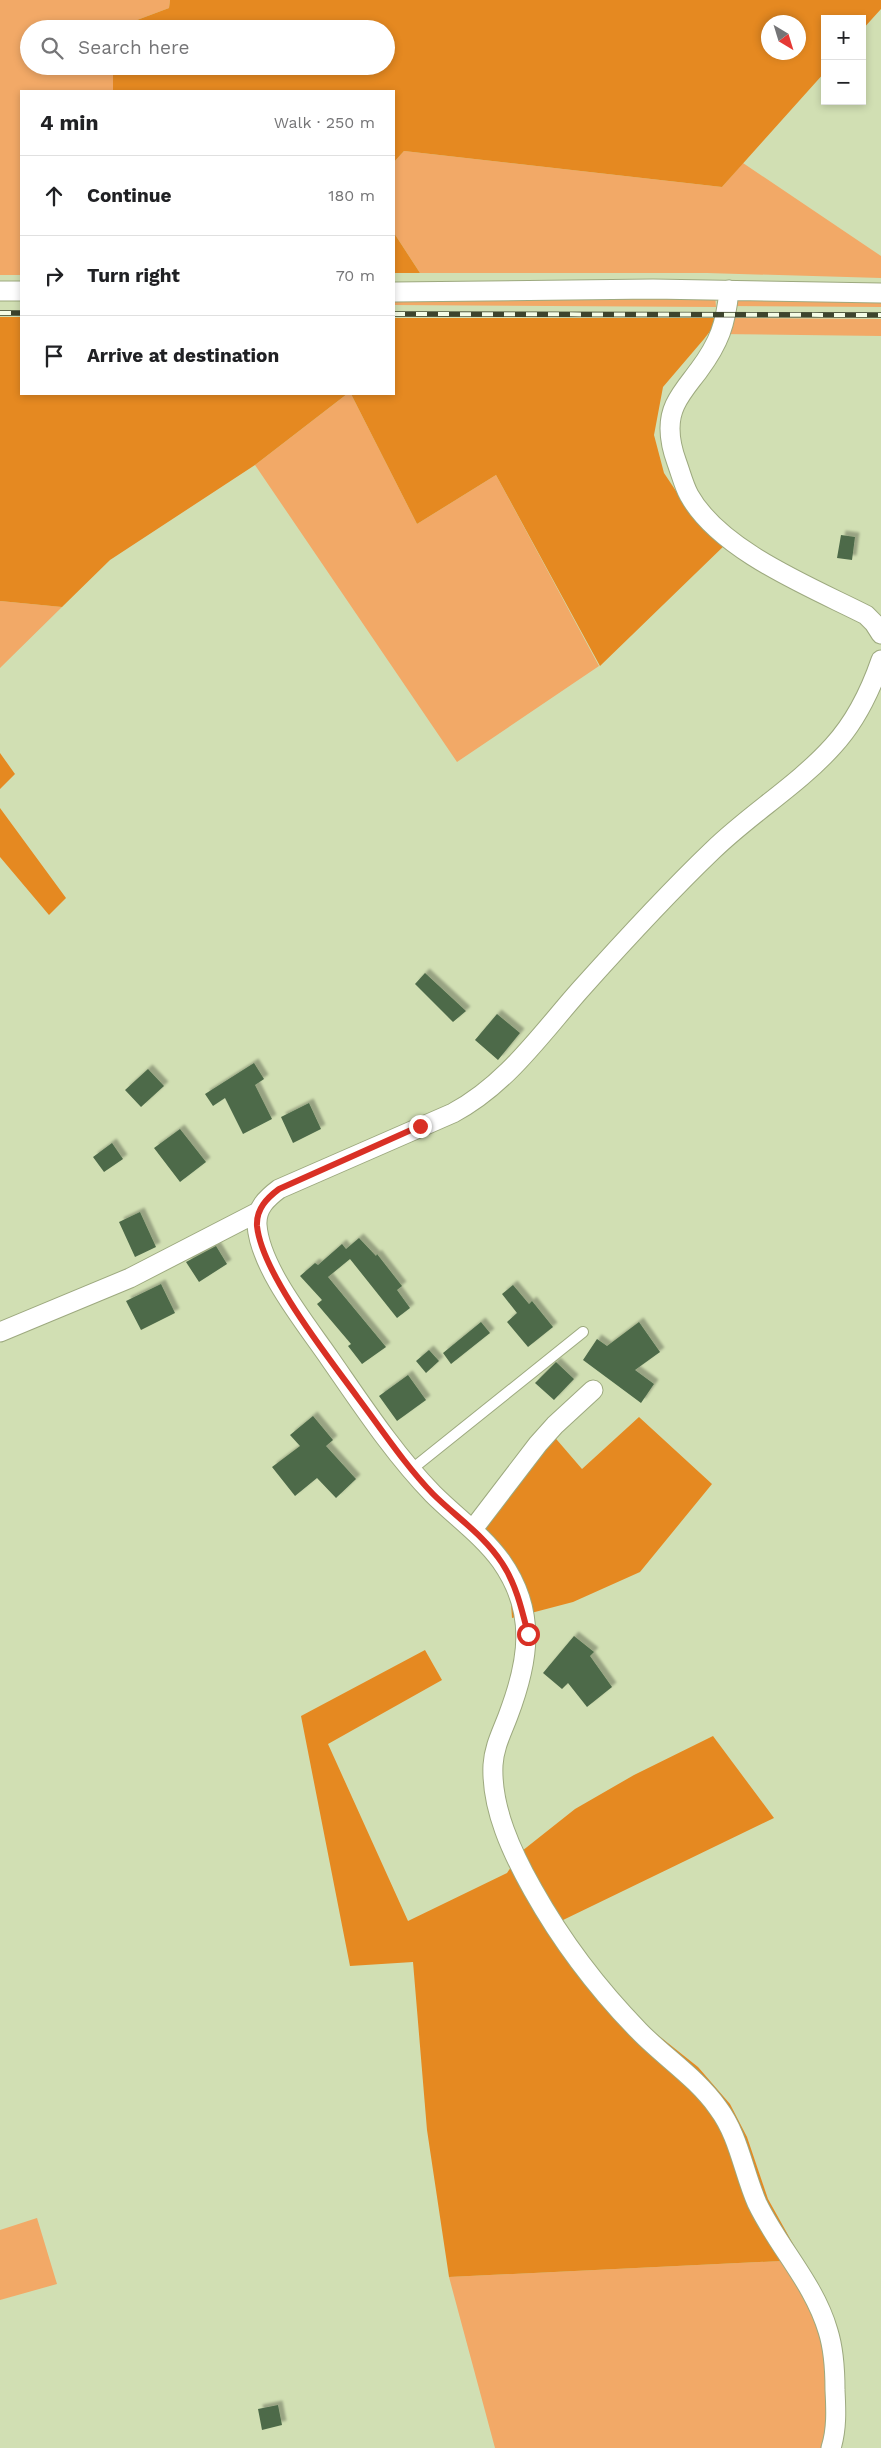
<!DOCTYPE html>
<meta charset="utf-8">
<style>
:root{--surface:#fff;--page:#f6f6f6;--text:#202124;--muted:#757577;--line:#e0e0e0}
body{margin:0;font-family:"Work Sans",sans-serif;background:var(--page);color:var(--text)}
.controls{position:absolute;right:15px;top:15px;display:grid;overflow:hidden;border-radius:0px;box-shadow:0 2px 8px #0003}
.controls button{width:45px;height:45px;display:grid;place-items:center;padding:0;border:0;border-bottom:1px solid var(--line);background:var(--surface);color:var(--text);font:25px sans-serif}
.compass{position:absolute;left:761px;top:15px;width:45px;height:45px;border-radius:50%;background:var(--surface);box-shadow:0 2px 8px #0003;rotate:142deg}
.stop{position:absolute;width:15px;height:15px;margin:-11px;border:4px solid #d93025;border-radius:50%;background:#fff}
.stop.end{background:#d93025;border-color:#fff;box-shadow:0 1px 5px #0008}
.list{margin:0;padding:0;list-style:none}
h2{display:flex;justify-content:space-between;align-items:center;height:65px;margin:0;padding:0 20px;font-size:21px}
h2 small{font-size:16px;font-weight:400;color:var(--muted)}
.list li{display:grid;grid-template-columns:32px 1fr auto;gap:15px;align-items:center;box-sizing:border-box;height:80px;padding:0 20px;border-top:1px solid var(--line)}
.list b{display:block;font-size:19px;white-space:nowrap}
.list em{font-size:16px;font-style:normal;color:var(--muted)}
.icon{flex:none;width:28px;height:28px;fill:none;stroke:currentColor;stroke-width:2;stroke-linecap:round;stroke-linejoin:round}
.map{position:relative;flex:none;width:881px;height:2448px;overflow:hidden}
.search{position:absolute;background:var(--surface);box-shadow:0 2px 8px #0003;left:20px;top:20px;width:375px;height:55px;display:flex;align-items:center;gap:12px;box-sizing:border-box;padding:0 18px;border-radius:28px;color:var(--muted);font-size:19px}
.panel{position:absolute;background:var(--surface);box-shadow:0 2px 8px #0003;left:20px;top:90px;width:375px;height:305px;border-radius:0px}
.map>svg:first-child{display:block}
</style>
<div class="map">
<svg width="881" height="2448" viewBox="0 0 881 2448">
<defs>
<filter id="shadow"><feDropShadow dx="4.5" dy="-4.5" stdDeviation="1" flood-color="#0004"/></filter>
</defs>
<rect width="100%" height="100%" fill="#d1dfb3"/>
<path fill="#f2a967" d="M0,0H170L169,8L113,29H29V66H113V91H21V275H0Z
M404,151L722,187L743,163L881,256V278L707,273H420L394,233V162Z
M394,290L715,294L716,307L394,305Z
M733,294L881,297V307L727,306Z
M725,318L881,319V336L719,334Z
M347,394H351L417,524L496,475L599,666L457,762L255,465Z
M0,601L62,607L0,668Z
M37,2218L57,2284L0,2300V2230Z
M802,2260L834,2331L826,2448H495L449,2277Z"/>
<path fill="#e58921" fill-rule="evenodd" d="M170,0H881V9L862,30V19H825V72L722,187L404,151L394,162V91H113V66H386V29H113L169,8ZM768,22H798V52H768Z
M394,233L420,273H394Z
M0,317H21V394H347L255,465L110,560L62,607L0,601Z
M394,318H715L711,330L704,339L663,387L654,435L664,473L690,512L728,542L600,666L496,475L417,524L351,394H394Z
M0,753L15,774L0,789Z
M0,808L66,898L49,915L0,857Z
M639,1417L712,1484L640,1572L573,1602L512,1618L511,1603L502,1573L468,1529L545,1426L582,1469Z
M425,1650L442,1680L328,1744L408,1921L507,1873L522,1851L575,1809L634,1775L713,1736L774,1818L561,1921L580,1949L639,2020L698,2067L730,2104L747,2137L768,2199L802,2260L449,2277L427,2130L413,1962L350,1966L301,1716Z"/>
<path fill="#4d6a49" filter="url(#shadow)" d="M841,535L855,537L852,560L837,558Z
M425,973L466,1011L453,1022L415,984Z
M497,1014L520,1033L498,1060L475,1040Z
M254,1063L264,1079L255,1085L272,1119L243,1134L225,1098L213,1106L205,1094Z
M148,1069L164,1086L141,1107L125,1090Z
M309,1103L321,1129L293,1143L281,1117Z
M180,1129L206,1162L180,1182L154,1148Z
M112,1143L123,1159L104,1172L93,1157Z
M140,1212L156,1247L135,1257L119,1222Z
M359,1238L376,1256L377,1254L402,1286L397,1290L410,1308L397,1318L350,1259L328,1277L386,1347L362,1364L348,1346L351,1344L317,1304L322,1300L300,1276L315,1263L318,1265L342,1244L346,1249Z
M216,1246L227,1264L199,1282L186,1262Z
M161,1284L175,1313L141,1330L126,1301Z
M513,1285L529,1304L532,1301L553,1327L528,1347L507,1322L517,1313L502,1294Z
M481,1322L490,1333L451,1364L443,1353Z
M639,1322L660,1352L635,1370L654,1384L641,1403L583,1360L597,1339L607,1346Z
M429,1350L439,1361L426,1373L416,1361Z
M556,1362L574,1379L554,1400L535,1383Z
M408,1375L426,1400L397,1421L379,1396Z
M313,1416L333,1440L326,1446L356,1479L336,1498L317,1478L295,1496L272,1467L300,1446L290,1435Z
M574,1636L594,1652L590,1656L612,1687L587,1707L568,1683L562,1689L543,1673Z
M278,2405L282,2425L262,2430L258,2409Z"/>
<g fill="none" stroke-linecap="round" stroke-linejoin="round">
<g stroke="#9da97f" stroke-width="12">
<path id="service" d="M412,1469L583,1332"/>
</g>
<g stroke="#9da97f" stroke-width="21">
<path id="minor" d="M729,290C726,324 719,343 699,370C691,381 681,392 675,405C666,424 670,444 677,463C681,474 684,486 689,495C720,551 811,587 866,615L874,623L881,634
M0,291H21
M394,292L653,289L881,293
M0,1332L130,1278L258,1212
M473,1529L538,1444L555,1425L593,1390
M831,2448C837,2429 836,2409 835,2390C835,2370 834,2350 828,2331C814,2283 778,2247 757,2203C743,2171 739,2136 718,2108C697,2078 664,2057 639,2031C598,1989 561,1940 533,1890C512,1853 491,1808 493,1765C494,1747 502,1732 508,1716C529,1661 537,1612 501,1561C482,1535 456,1517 433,1494C394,1454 362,1405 330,1359C306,1324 260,1268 257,1225C256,1208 267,1198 279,1189L453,1113C506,1085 541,1034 580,990C623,942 667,894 713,850C751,813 798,785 833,746C856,721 870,692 881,660"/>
</g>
<use href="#service" stroke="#fff" stroke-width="10"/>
<use href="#minor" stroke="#fff" stroke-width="19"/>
<g stroke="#3d442d" stroke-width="5.5">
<path id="rail" d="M0,313H21
M394,314L881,315"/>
</g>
<use href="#rail" stroke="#f5fde6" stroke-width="4" stroke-dasharray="11" stroke-linecap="butt"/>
</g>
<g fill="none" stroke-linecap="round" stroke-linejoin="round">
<path stroke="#d93025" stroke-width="6" d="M420,1126L279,1189C267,1198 256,1209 257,1226C262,1274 329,1358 358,1398C382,1430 405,1465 433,1494C456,1517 484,1535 502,1563C516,1584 522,1610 528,1634"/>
</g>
</svg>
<div class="controls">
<button>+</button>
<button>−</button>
</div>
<svg class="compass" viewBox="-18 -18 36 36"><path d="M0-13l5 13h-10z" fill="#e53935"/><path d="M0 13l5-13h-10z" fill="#757577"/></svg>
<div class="stop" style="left:528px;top:1634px"></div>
<div class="stop end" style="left:420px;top:1126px"></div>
<div class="search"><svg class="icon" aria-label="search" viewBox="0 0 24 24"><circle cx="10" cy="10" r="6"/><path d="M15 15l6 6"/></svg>Search here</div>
<section class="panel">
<h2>4 min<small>Walk · 250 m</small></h2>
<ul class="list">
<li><svg class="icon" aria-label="ahead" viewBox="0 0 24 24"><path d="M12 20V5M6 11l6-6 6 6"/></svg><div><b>Continue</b></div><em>180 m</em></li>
<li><svg class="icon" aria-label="right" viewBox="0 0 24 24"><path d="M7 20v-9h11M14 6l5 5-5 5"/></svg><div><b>Turn right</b></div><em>70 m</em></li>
<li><svg class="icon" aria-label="arrive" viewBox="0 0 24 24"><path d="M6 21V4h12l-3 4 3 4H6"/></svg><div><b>Arrive at destination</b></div></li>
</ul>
</section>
</div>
